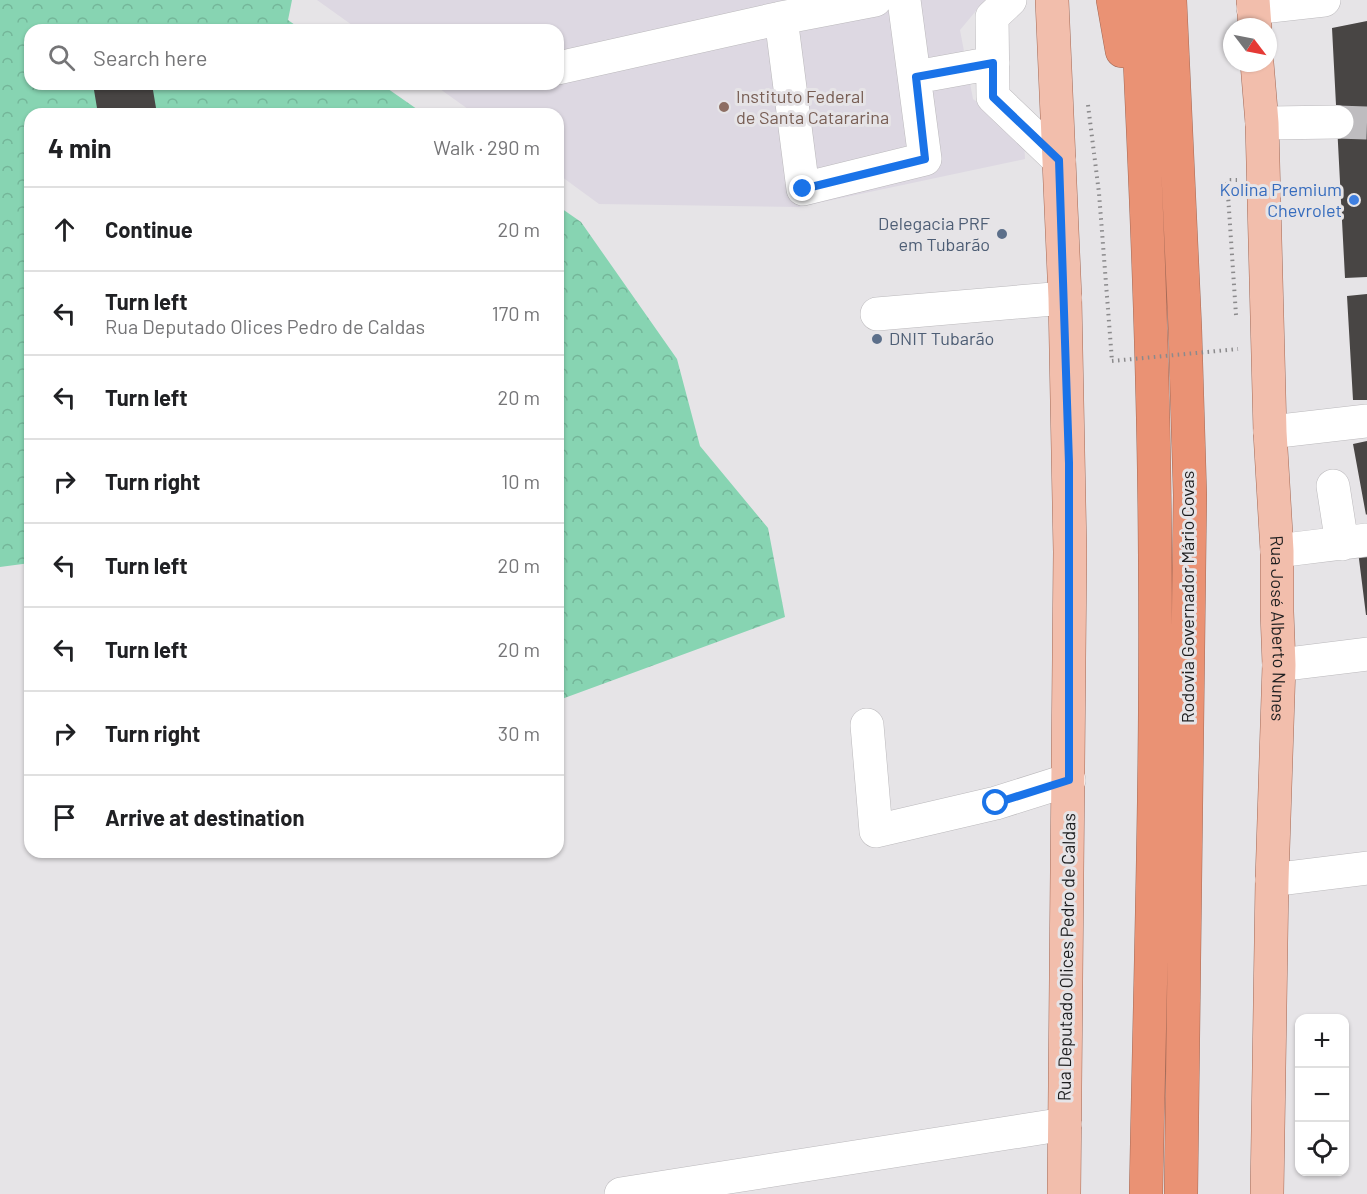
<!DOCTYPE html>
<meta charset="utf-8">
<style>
:root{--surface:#fff;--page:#f2f2f2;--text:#202124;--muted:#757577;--line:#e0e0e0}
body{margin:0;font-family:Barlow,sans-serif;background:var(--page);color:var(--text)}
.controls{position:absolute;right:18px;bottom:18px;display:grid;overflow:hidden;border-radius:12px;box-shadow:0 2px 4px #0004}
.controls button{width:54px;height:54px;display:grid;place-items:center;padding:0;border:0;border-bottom:2px solid var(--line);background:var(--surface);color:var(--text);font:30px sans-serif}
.compass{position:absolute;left:1223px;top:18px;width:54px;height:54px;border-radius:50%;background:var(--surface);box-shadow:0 2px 4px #0004;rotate:122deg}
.stop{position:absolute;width:18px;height:18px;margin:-14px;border:4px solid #1a73e8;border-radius:50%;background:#fff}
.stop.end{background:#1a73e8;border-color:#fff;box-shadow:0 2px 6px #0008}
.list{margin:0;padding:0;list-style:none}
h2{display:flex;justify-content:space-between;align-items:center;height:78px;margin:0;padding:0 24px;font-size:26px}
h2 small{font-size:20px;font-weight:400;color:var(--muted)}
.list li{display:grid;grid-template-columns:39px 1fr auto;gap:18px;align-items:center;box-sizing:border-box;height:84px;padding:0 24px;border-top:2px solid var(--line)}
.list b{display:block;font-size:22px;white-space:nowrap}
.list p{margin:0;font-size:20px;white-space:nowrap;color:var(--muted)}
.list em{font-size:20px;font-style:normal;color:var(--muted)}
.icon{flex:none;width:33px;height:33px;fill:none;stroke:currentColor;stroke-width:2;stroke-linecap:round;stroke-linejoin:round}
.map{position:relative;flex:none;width:1367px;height:1194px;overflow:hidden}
.search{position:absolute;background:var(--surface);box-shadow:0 2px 4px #0004;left:24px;top:24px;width:540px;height:66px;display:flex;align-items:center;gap:15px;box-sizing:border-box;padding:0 21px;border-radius:18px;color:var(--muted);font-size:22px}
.panel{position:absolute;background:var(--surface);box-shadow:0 2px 4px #0004;left:24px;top:108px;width:540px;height:750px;border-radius:18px}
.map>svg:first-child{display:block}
</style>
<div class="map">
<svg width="1367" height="1194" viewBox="0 0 1367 1194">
<defs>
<pattern id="forest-crowns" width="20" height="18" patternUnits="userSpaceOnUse" patternTransform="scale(1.5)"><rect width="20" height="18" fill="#87d4b2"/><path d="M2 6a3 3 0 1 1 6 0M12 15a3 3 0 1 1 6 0" fill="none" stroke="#74b699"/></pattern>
</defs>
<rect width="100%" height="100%" fill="#e6e4e7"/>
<path fill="#ddd8e2" d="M317,0H985L960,30L973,99L1024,138L1025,159L799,207L599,204L558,174V114H475L433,84H558V30H359Z"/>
<path fill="url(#forest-crowns)" d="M0,0H292L288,20L302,30H30V84H381L424,114H30V563L0,567Z
M558,206L581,222L677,359L700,446L768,528L785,617L559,700Z"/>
<path fill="#484544" d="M1367,21V277L1345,278L1332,28Z
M93,84H152L157,114H98Z
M1367,294V400H1353L1347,296Z
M1367,441V514L1366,515L1353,444Z
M1367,550V615H1366L1358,551Z"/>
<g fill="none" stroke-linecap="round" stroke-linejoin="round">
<path stroke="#bebcbf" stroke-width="33" stroke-dasharray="33 16" stroke-linecap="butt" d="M1337,122L1367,123"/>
<g stroke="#bbb9bc" stroke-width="34">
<path id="minor" d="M875,0L781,18L803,189L925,159L904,0
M1010,0L992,17L993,97L1059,160
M1253,8L1324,0
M558,68L781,18
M916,77L993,63
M1262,123L1337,122
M877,314L1065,298
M1270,432L1367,421
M1333,486L1342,544
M1277,551L1367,540
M1279,665L1367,654
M867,725L876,831L996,803L1069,780
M1272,880L1367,868
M621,1194L1065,1124"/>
</g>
<g stroke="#a36956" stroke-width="34">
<g id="major">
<path d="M1052,0L1065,298L1070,552L1064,1194"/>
<path d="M1253,0L1255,27"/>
<path id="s1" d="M1257,63L1262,123L1270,432L1277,551V612L1279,665L1272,880L1267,1194"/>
</g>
</g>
<g stroke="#a36956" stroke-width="34">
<path id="highway" d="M1113,0L1122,51
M1137,0C1146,186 1154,372 1155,558C1157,770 1150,982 1146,1194
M1170,0L1185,328L1190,495L1181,1194"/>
</g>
<path stroke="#8b8a8c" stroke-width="4" stroke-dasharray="1.5 4.5" stroke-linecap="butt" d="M1088,105L1099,193L1112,361
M1236,315L1227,180H1237"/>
<use href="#minor" stroke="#fff" stroke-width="33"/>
<use href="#major" stroke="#f2beac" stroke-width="33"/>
<use href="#highway" stroke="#ea9274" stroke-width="33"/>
<path stroke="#8b8a8c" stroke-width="4" stroke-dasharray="1.5 4.5" stroke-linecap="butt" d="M1112,361L1238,349"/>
</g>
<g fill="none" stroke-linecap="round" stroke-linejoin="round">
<path stroke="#1a73e8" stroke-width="8" d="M803,189L925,159L916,77L993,63V97L1059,160L1069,463V780L996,803"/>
</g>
<circle fill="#8d6e63" stroke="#e6e4e7" stroke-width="2" cx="724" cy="107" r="6"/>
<circle fill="#3f7fe0" stroke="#e6e4e7" stroke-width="2" cx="1354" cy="200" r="6"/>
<g fill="#5c6f8a" stroke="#e6e4e7" stroke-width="2">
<circle cx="1002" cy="234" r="6"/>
<circle cx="877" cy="339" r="6"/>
</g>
<g text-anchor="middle" stroke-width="6" stroke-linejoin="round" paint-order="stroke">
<g font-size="18" fill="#785e54" stroke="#e6e4e7" text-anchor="start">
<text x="736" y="103">Instituto Federal<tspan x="736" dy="21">de Santa Catararina</tspan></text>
</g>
<g font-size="18" fill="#366cbe" stroke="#e6e4e7" text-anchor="end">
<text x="1342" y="196">Kolina Premium<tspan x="1342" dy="21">Chevrolet</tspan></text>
</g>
<g font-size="18" fill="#4e5e75" stroke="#e6e4e7" text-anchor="end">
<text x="990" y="230">Delegacia PRF<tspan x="990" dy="21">em Tubarão</tspan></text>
<text x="889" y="345" text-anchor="start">DNIT Tubarão</text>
</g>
<g font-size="18" fill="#1e1e1f" stroke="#e6e4e7">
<text transform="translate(1188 597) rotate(-90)" y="6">Rodovia Governador Mário Covas</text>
<text dy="6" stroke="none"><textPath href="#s1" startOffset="566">Rua José Alberto Nunes</textPath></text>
<text transform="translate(1067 957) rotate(-89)" y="6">Rua Deputado Olices Pedro de Caldas</text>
</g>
</g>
</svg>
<div class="controls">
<button>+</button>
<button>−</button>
<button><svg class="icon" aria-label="locate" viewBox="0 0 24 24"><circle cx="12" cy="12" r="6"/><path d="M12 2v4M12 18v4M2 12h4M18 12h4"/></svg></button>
</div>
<svg class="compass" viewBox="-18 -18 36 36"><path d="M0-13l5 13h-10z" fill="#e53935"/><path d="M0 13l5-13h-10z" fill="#757577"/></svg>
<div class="stop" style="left:996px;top:803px"></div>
<div class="stop end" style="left:803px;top:189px"></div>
<div class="search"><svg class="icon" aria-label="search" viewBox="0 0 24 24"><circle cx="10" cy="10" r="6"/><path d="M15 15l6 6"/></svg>Search here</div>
<section class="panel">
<h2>4 min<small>Walk · 290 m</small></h2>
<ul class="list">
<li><svg class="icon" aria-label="ahead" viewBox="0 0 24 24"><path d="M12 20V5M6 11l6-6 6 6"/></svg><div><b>Continue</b></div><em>20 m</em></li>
<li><svg class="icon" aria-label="left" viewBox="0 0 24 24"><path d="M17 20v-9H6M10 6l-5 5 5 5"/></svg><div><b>Turn left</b><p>Rua Deputado Olices Pedro de Caldas</p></div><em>170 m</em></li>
<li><svg class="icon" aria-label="left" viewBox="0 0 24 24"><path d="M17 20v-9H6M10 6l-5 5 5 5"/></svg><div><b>Turn left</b></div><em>20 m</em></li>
<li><svg class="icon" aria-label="right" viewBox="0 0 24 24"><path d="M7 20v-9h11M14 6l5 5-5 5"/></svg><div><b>Turn right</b></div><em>10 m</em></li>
<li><svg class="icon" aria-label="left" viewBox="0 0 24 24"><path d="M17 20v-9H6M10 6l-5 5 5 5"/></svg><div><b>Turn left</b></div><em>20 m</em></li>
<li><svg class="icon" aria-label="left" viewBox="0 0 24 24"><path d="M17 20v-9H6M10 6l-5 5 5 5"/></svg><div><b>Turn left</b></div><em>20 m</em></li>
<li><svg class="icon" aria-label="right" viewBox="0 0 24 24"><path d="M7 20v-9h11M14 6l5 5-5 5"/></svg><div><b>Turn right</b></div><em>30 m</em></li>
<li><svg class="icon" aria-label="arrive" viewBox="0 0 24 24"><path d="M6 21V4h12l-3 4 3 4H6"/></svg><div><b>Arrive at destination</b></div></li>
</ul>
</section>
</div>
